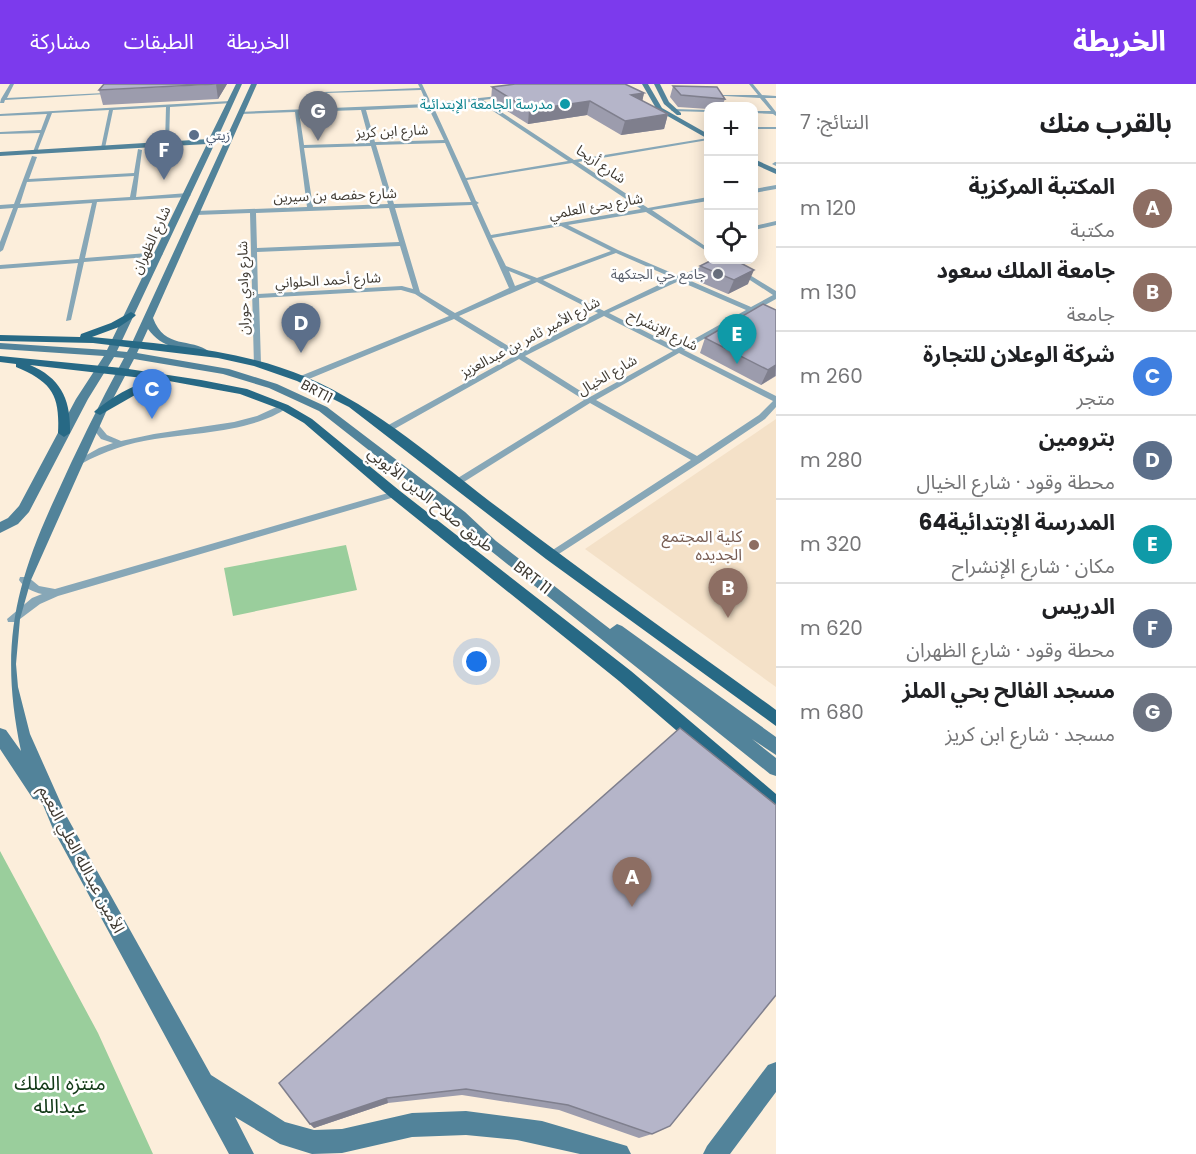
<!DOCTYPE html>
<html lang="ar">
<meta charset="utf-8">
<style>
:root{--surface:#fff;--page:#f2f2f2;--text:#202124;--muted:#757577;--line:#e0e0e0;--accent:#7c3aed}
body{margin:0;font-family:Poppins,"Noto Sans Arabic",sans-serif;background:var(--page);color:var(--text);direction:rtl}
.controls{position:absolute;right:18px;top:18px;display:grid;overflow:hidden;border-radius:12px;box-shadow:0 3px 15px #0003}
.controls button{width:54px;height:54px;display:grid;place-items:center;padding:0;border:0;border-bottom:2px solid var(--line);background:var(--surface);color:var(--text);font:30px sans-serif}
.you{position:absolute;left:477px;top:578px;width:21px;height:21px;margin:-15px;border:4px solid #fff;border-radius:50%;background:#1a73e8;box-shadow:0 0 0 9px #1a73e833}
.badge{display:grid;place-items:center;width:39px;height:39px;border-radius:50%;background:var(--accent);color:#fff;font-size:20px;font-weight:700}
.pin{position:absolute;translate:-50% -50px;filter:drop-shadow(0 2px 3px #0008)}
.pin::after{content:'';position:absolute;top:32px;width:21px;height:18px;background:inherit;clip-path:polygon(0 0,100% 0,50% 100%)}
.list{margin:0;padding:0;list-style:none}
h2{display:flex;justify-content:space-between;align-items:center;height:78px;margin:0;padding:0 24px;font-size:26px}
h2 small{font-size:20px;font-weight:400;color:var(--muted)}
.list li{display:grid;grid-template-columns:39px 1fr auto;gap:18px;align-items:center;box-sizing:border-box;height:84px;padding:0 24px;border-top:2px solid var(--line)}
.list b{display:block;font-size:22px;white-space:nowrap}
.list p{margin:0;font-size:20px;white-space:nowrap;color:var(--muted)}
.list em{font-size:20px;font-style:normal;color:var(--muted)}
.icon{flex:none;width:33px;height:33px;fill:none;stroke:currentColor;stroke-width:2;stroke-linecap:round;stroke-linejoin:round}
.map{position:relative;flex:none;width:776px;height:1070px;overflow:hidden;direction:ltr}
header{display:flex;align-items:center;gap:36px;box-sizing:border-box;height:84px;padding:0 30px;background:var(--accent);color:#fff}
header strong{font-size:28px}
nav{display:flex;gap:33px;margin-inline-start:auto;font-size:21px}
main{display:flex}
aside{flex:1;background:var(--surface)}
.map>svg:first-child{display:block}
</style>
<header>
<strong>الخريطة</strong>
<nav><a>الخريطة</a><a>الطبقات</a><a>مشاركة</a></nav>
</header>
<main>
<aside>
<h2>بالقرب منك<small>النتائج: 7</small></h2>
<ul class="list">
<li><span class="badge" style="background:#8d6e63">A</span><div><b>المكتبة المركزية</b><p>مكتبة</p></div><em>120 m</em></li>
<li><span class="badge" style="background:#8d6e63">B</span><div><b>جامعة الملك سعود</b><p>جامعة</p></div><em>130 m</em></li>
<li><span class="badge" style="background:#3f7fe0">C</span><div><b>شركة الوعلان للتجارة</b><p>متجر</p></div><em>260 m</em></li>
<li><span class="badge" style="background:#5c6f8a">D</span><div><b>بترومين</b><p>محطة وقود · شارع الخيال</p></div><em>280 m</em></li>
<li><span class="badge" style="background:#0f9aa8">E</span><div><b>المدرسة الإبتدائية64</b><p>مكان · شارع الإنشراح</p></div><em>320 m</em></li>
<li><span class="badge" style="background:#5c6f8a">F</span><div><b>الدريس</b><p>محطة وقود · شارع الظهران</p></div><em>620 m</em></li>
<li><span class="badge" style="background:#6b7280">G</span><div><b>مسجد الفالح بحي الملز</b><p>مسجد · شارع ابن كريز</p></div><em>680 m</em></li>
</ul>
</aside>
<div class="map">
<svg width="776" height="1070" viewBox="0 0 776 1070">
<rect width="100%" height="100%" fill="#fceedb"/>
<path fill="#f4e1c8" d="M776,335V603L585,465Z"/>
<path fill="#9ace9c" d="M346,461L357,506L233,532L224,484Z
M0,767L98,949L153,1070H0Z"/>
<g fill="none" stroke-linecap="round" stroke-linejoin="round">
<path fill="#87a7b7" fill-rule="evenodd" d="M10,0H14L7,14L104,9L106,10L5,16L4,19H0L1,15Z
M418,0H422L431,19L508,11L506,13L483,16L574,76L708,54V56L578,78L648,124L708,113V117L652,126L708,164V168L646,128L568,141L618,166L679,192L718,176H725L724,177L684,194L751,223L773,211L736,187V185H740L776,207V215L756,226L776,234V239L751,229L684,266L776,312V323L765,335L701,378L551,475L548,473L546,471L548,469L691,376L590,319L459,401H453V397L584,316L519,275L389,348H383V344L514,272L454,235L304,297H298V293L449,232L415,210L401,206L259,214L261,280L254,282L250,129L196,131L193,129L196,127L307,123L295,28L240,30L238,28L427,20L421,6L326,9L324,8L420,4ZM478,17L568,77L466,94L433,22ZM428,23L444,56L375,58L366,26ZM361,26L370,59L304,61L299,28ZM445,59L471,118L394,120L376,61ZM371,62L388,120L313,123L304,64ZM572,79L641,125L491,151L477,120L479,119L476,117L467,96ZM472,121L509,204L455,229L420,208L395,124ZM389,124L399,158L257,164L256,129ZM561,142L611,167L537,194L506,182L492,154ZM400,162L413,205L402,202L258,210L257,168ZM616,169L673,194L604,227L543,196ZM509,187L531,196L515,202ZM679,197L746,226L678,264L609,229ZM537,198L598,229L520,269L459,232ZM604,232L673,267L590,313L525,272ZM679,269L773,317L759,331L697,372L596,316Z
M749,0H753L762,11L776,12V14H765L776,28V32L773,30L754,29V27H771L760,14L708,11H758Z
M230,17L232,19L170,23L169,60L167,61L165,60L166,23L113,26L105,64L103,65L101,64L109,26L52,29L37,68L35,69L33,68L40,49L0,50V48L41,46L47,30L0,32V30Z
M673,25L708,26V28L671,27Z
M704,43H708V45H704Z
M754,43H776V45H754Z
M138,65L142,66L136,113L188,109L191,111L188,113L97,118L85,174L160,168L163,170L160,172L84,178L71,236L66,237L78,179L0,185V181L79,175L92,119L18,124L3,166L0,168V158L13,124L0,125V121L14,120L32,72L37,73L29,95L134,89ZM134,92L130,113L20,120L27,98Z
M775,78H776V82L772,80Z
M776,101V105L754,109V105Z
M776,137V141L754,146V142Z
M281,321H287L288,323C257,347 193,349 155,355C128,359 105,367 81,380L78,381L74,378L99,364L113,359L101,355L90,341L91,339H97L107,351L121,357L154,350L234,338L257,332Z
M395,407L398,408L400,410L398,412L58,512L40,520L16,538H8L7,535L32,514L42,510C33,508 24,504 19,496L20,493H28L39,502L55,505Z"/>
<path fill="#52839a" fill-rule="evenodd" d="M236,0H242L217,55L222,57L215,59L117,267L127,268L131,261L251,0H257L153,234C165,266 190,253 210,268L205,271C184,266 161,264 148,245L137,269L229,285L277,300L327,323L465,428L496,457L610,545L617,540L622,542L776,653V671L752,655L776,674V692L770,690L486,463L455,434L319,327L269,304L223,290L134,275L106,328L31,496L20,535L16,580L18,603L30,650L67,733L211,991L285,1038L314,1046L342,1045L412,1029L466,1027L542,1037L627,1062L631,1070H580L517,1056L466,1051L412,1053L342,1069L312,1070L280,1060L235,1033L254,1070H229L53,745L41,716L33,715L0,665V644L6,646L21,667C0,567 13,505 55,414C76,367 99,320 124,274L114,273L88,315L29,428L18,440L0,449V438L8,434L19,422L76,315L104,272L0,265V259L107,266L207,60L0,72V68L209,55Z
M642,0H648L662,24L708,50V55L657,26Z
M654,0H660L669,18L681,29V31H677L664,20Z
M754,75L776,85V90L754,80Z
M776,978V1008L730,1070H703L707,1062L768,981Z"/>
<path fill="#276985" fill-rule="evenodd" d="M131,228L136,231L134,233L119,243L92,253C163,260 239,265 306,293C379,324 441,381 504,428C593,496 685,560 776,626V642L546,475L349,323L297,297L254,282L218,274L93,259L0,257V251L80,253L81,250L111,239Z
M0,272L122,284L201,296L247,305L288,321L312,335L400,407L631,587L776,710V730L770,727L619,597L390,413L304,339L280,325L240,310L169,297V301L142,307L100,331L94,328L96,326C116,311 135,298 160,296L30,281C61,294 71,316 70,349L64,353L58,349C60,311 52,298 16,283V280L0,278Z"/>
</g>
<path fill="#9c9cad" d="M227,0L218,15L103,21L99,6Z
M673,2L725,15L722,22H708V25L678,23L670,13Z
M492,3L644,9L642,17L668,30L664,45L621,51L587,31L528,40L491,17Z
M700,182L748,200L728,210L695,196Z
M776,226V292L761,301L700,269L705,254Z
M776,721L652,1050L639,1054L559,1026L462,1011L388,1019L314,1044L310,1040Z"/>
<path fill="#7f7f8d" d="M216,0H227L218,15Z
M644,9L641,23L631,11Z
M590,17L587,31L528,40L529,26Z
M668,30L664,45L621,51L625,37Z
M754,186L748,200L728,210L734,196Z
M776,281L775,292L761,301L768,286Z
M387,1014L388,1019L314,1044L310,1040Z"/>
<path fill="#b5b5c9" stroke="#7f7f8d" stroke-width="1.5" d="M104,0H216L99,6Z
M515,0H625L644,9L631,11L668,30L625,37L590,17L529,26L492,3Z
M673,2L717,3L725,15L681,11Z
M712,176H735L754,186L734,196L700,182Z
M763,220L776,226V281L768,286L705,254Z
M680,644L776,721V911L670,1042L652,1050L568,1021L466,1005L387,1014L310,1040L279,999Z"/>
<circle fill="#0f9aa8" stroke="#fff" stroke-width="2" cx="565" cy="20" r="6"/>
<circle fill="#5c6f8a" stroke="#fff" stroke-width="2" cx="194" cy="51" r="6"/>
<circle fill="#6b7280" stroke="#fff" stroke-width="2" cx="718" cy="190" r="6"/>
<circle fill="#8d6e63" stroke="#fff" stroke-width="2" cx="754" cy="461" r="6"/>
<g text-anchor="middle" stroke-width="5" stroke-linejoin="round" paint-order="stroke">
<g font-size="14" fill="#0d838f" stroke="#fff" text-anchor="end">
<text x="553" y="25">مدرسة الجامعة الإبتدائية</text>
</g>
<g font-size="14" fill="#403b33" stroke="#fff">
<text transform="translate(392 47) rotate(-3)" y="5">شارع ابن كريز</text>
<text transform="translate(601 80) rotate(34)" y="5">شارع أريحا</text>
<text transform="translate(335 111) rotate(-2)" y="5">شارع حفصه بن سيرين</text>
<text transform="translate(596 122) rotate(-10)" y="5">شارع يحئ العلمي</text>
<text transform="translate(151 156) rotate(-65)" y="5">شارع الظهران</text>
<text transform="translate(328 196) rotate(-3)" y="5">شارع أحمد الحلواني</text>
<text transform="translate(243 204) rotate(-91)" y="5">شارع وادي حوران</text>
<text transform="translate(663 246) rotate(26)" y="5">شارع الإنشراح</text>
<text transform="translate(530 253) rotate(-28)" y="5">شارع الأمير ثامر بن عبدالعزيز</text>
<text transform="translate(607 291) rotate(-30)" y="5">شارع الخيال</text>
<text transform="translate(317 307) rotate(28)" y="5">BRT11</text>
</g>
<g font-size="14" fill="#4e5e75" stroke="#fff" text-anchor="start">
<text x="206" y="56">زيتي</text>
</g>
<g font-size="14" fill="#5b616d" stroke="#fff" text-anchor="end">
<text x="706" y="195">جامع حي الجتكهة</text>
</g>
<g font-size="16" fill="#403b33" stroke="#fff">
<text transform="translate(431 415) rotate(39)" y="6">طريق صلاح الدين الأيوبي</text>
<text transform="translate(533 493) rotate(38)" y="6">BRT 11</text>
<text transform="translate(82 775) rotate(62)" y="6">الأمين عبدالله العلي النعيم</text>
</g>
<g font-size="16" fill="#785e54" stroke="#fff" text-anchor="end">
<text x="742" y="458">كلية المجتمع<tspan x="742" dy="18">الجديده</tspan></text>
</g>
<g font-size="20" fill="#113916" stroke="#fff">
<text x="60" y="1006">منتزه الملك<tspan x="60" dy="23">عبدالله</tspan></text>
</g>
</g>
</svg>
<div class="controls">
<button>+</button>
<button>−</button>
<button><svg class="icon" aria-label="locate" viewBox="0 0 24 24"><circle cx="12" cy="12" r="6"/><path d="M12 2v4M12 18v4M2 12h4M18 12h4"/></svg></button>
</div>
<div class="you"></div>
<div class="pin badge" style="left:632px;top:823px;background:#8d6e63">A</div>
<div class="pin badge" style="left:728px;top:534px;background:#8d6e63">B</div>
<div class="pin badge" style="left:152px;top:335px;background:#3f7fe0">C</div>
<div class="pin badge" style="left:301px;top:269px;background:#5c6f8a">D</div>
<div class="pin badge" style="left:737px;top:280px;background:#0f9aa8">E</div>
<div class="pin badge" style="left:164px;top:96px;background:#5c6f8a">F</div>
<div class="pin badge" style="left:318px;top:57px;background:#6b7280">G</div>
</div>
</main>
